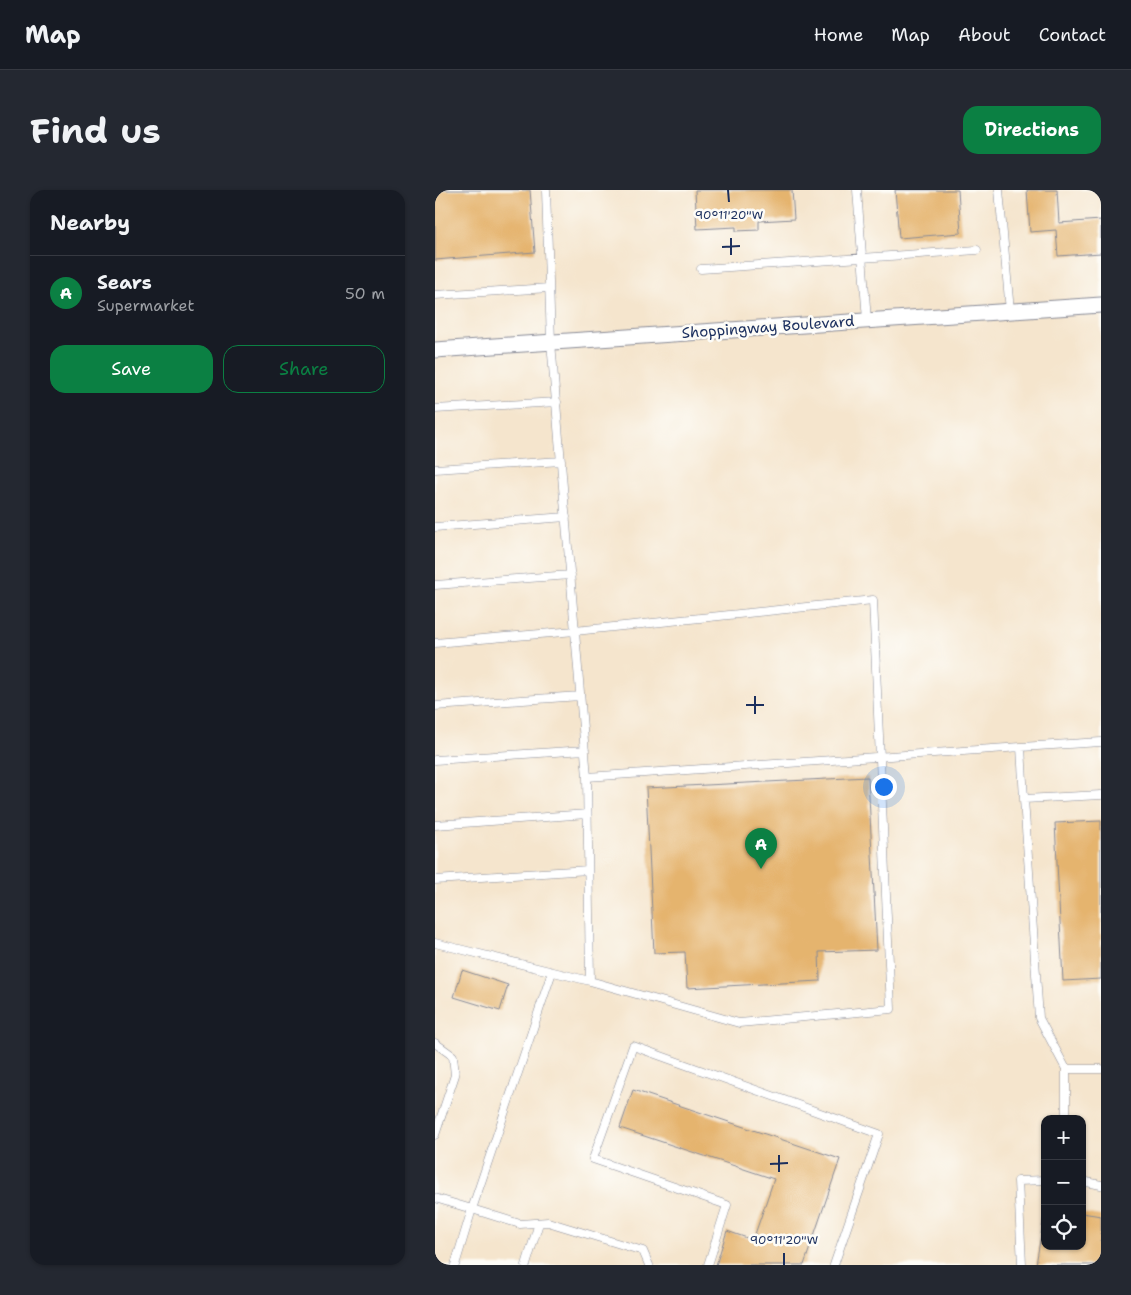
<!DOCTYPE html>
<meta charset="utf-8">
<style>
:root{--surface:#171b24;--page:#242831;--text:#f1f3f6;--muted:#9ea1a6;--line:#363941;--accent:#0b8043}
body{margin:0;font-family:"Shantell Sans",sans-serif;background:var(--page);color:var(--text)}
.controls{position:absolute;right:15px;bottom:15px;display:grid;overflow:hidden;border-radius:10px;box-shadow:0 1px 4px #0004}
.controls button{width:45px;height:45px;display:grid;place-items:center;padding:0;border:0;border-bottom:1px solid var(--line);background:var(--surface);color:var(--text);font:25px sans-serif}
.you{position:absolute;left:448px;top:596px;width:18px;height:18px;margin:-12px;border:4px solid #fff;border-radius:50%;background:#1a73e8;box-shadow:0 0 0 8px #1a73e833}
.badge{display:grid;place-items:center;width:32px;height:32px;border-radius:50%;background:var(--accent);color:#fff;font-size:16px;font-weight:700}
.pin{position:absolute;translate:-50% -41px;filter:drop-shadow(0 1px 2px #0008)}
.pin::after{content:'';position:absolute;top:26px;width:18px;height:15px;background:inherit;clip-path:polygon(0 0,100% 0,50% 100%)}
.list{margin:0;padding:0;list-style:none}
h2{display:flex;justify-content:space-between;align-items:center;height:65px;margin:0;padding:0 20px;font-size:21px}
h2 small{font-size:16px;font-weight:400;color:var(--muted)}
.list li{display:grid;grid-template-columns:32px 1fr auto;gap:15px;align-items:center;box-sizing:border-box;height:75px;padding:0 20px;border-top:1px solid var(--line)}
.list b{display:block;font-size:19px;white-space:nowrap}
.list p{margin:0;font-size:16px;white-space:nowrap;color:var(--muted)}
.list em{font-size:16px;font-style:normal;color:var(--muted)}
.actions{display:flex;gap:10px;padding:15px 20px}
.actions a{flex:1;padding:11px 0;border:1px solid var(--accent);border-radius:15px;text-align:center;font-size:18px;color:var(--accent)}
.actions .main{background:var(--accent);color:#fff}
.icon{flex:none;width:28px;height:28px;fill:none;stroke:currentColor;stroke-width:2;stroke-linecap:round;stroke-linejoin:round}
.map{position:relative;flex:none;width:666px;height:1075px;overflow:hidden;border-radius:15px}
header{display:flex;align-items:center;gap:30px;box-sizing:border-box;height:70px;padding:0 25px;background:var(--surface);border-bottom:1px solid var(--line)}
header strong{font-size:24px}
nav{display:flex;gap:28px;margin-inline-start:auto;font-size:18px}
.intro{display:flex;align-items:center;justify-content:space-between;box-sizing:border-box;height:120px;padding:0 30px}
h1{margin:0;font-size:35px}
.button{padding:12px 22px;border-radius:15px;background:var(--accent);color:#fff;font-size:18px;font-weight:700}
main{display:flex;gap:30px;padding:0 30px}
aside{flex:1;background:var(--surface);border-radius:15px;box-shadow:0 1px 4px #0004}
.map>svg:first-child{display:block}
</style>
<header>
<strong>Map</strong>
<nav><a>Home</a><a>Map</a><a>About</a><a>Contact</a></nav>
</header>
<div class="intro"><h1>Find us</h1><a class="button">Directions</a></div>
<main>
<aside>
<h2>Nearby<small></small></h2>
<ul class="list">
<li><span class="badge">A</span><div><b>Sears</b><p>Supermarket</p></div><em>50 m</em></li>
</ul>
<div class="actions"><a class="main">Save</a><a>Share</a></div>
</aside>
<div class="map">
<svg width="666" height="1075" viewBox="0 0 666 1075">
<rect width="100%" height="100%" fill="#fdfcf7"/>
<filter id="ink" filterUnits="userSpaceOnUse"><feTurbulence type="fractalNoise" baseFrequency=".02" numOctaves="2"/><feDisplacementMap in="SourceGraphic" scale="10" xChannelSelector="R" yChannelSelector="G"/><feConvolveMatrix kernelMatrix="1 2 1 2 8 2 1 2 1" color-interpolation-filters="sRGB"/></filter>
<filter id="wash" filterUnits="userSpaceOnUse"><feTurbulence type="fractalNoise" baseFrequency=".0096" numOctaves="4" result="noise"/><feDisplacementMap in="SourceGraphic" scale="20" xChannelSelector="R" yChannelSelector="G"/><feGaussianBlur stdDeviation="1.12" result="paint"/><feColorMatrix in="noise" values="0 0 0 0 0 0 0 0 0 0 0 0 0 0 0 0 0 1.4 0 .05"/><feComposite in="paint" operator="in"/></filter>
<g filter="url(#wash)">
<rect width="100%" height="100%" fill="#f5e5cd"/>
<g id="blocks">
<path fill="#e5b46e" d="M0,0H95L100,62L0,70Z
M260,0H357L359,29L324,31V40L301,41V37L262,39Z
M460,0H523L526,43L464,48Z
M592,0H622L624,33L666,30V63L623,66L621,40L595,42Z
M433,587L442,760L384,762L385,791L252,798L250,762L219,763L211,598Z
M666,631V789L628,791L620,633Z
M27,780L73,795L65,821L19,807Z
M198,900L405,969L369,1075H281L292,1041L318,1050L339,989L185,938Z
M647,1023L666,1026V1075H601L609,1025L610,1056H647Z"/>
</g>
</g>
<g filter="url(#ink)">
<use href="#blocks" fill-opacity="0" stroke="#888a96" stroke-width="1"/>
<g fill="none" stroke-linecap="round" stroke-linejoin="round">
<g stroke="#888a96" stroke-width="9">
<path id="service" d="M111,0L116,152L152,587L586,557
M422,0L432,130
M564,0L575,121
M266,79L542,60
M0,105L114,98
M0,219L122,212
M0,279L126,271
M0,337L131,327
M0,395L136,385
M0,453L140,441L438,410L456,819L304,833L155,791L0,753
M0,516L145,506
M666,552L586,557L589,609L666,605
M0,570L150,560
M152,587L155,791
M589,609L604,828L631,879H666
M0,635L152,624
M0,690L153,680
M0,853L18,866L20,885L0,945
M631,879V929
M647,991L666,995
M0,1008L37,1019L117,782
M20,1075L37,1019L85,1034L113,1032L208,1061L214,1075
M91,1075L104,1033
M273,1075L292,1015L158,969L198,856L444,944L399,1075
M587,1075L583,991L610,990"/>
</g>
<g stroke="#888a96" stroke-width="17">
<path id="minor" d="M0,160L666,115"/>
</g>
<use href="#service" stroke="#fff" stroke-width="8"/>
<use href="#minor" stroke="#fff" stroke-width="15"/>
</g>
</g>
<path fill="none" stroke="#1b2f5e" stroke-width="2" d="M293,0L294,12M296,48V65M287,57L305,56M320,506V524M311,515H329M344,965V982M335,974L353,973M349,1063V1075"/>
<g text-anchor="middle" stroke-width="5" stroke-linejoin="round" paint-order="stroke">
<g font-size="15" fill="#1b2f5e" stroke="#fdfcf7">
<text transform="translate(333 137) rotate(-4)" y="5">Shoppingway Boulevard</text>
</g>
</g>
<g font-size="12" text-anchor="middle" fill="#1b2f5e" stroke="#fdfcf7" stroke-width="5" stroke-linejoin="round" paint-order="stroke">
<text x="294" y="29">90°11'20"W</text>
<text x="349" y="1054">90°11'20"W</text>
</g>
</svg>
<div class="controls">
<button>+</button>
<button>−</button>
<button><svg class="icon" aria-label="locate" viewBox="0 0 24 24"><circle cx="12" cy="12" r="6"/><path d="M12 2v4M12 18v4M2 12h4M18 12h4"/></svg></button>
</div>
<div class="you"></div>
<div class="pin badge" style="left:326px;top:679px">A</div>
</div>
</main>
